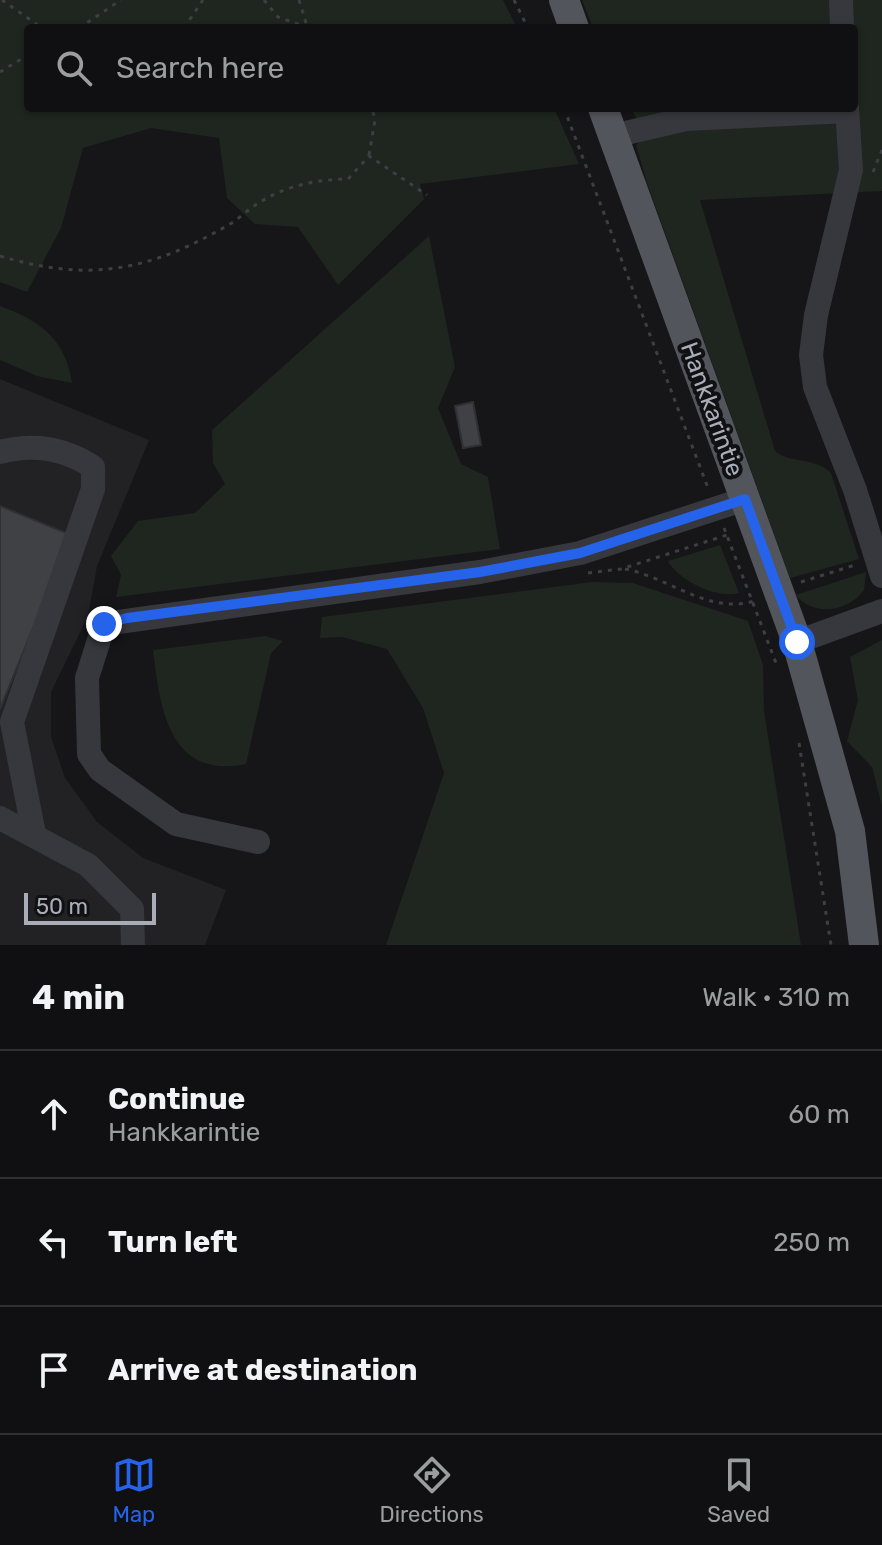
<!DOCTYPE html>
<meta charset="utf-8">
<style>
:root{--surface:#101012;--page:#19191b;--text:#f1f3f6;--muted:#9c9d9f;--line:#303032;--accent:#2563eb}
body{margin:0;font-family:Rubik,sans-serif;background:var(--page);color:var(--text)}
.scale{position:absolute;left:24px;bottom:20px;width:132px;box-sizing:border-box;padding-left:8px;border:4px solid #a8adb8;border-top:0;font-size:22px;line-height:28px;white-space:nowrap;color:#a8adb8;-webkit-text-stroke:6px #111113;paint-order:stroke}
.stop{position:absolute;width:24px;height:24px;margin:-18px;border:6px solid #2563eb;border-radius:50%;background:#fff}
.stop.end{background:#2563eb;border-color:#fff;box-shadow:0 2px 8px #0008}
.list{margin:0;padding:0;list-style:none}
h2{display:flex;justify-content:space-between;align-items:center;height:104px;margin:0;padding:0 32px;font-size:34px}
h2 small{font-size:26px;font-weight:400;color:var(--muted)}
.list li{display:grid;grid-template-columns:52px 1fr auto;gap:24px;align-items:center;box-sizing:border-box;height:128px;padding:0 32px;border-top:2px solid var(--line)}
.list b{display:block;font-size:30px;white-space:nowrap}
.list p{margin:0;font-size:26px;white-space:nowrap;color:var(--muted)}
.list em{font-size:26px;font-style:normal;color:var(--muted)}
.icon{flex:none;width:44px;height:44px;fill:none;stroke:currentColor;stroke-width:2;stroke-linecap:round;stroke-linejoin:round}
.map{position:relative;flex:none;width:882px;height:945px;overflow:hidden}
.search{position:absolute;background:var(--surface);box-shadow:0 2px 6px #0004;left:24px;right:24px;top:24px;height:88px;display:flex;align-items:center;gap:20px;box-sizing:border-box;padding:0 28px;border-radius:8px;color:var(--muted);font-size:30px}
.sheet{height:488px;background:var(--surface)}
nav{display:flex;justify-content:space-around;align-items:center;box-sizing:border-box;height:112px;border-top:2px solid var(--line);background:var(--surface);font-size:22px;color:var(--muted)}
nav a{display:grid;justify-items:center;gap:4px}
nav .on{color:var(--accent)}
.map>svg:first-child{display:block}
</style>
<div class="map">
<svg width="882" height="945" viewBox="0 0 882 945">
<rect width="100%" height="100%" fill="#161618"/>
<path fill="#222225" d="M0,379L149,440L97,566L88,616L51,692V737L65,778L97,822L143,858L226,890L205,945H0Z"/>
<path fill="#1e261f" d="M0,0H503L517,28H28V108H554L579,164L420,184L424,199L338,285L298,227L255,224L227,198L219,138L151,128L83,148L61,228L27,292L0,282Z
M582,0H882V191L700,200L775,451C791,464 816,457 831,473L859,559L790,578L647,183L636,145L646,137L632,110L626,108H854V28H593Z
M429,236L455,367L438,408L461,464L488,477L500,549L116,597L121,575L111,556L138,521L195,513L225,484L213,463L212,430Z
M0,306C39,320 66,339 72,383L37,376L0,360Z
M720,545L739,593C717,599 679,581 668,561Z
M866,572L864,590C848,612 813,617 796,595Z
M592,582L633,583L748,621L763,665L764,711L801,945H386L444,773L423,708L387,649L342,637L320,638L322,617Z
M265,636L283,641L271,653L246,764C169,780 160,708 153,650Z
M882,640V806L872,767L847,741L858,700L850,657Z"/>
<path fill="#404145" stroke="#303034" stroke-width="2" d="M473,402L481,445L463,448L455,406Z
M0,506L71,535L0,709Z"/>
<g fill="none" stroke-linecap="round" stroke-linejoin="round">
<path stroke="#3d3f44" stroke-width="3" stroke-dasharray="4 6" stroke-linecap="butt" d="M2,0L42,28
M264,0L278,17L309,28
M299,0L307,26
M514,0L528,28
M79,28L121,0
M184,28L203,0
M0,72L28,55
M564,108L708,488
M369,155L375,120L372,108
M873,172L882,150
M0,256C89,283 150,271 230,224C239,219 246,211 254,206C281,187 316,179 348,179L369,156L427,195
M724,528L776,663
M625,569C668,577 709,615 754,601
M588,573L621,569L727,535
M801,582L855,565
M799,743L831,945"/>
<path stroke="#37383d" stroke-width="24" d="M841,0L842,28
M847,108L851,170L816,315L811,355L815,387L855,490L882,576
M613,136L686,119L847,111
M0,452C34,443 64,448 93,467V489L12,722L34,834
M797,642L882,611
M0,818L88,865L132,909L133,945
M258,842L176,824L100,770L89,754L87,678L104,624L480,572L580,553L745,499"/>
<path stroke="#53555c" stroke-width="30" d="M564,0L574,28
M603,108L797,642L850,831L864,945"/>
</g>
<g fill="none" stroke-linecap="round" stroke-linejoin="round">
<path stroke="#2563eb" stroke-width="10" d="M104,624L127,618L480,572L580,553L745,499L797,642"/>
</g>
<g text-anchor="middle" stroke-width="8" stroke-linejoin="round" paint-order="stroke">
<g font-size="24" fill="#a8adb8" stroke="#111113">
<text transform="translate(712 409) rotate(70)" y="8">Hankkarintie</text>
</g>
</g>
</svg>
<div class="scale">50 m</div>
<div class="stop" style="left:797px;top:642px"></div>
<div class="stop end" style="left:104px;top:624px"></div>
<div class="search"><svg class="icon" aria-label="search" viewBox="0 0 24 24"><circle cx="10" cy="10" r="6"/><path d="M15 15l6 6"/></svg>Search here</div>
</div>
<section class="sheet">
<h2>4 min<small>Walk · 310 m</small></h2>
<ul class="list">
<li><svg class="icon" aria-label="ahead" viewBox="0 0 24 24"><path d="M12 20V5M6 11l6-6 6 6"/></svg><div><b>Continue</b><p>Hankkarintie</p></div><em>60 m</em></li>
<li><svg class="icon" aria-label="left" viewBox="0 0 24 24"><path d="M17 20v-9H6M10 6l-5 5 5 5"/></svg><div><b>Turn left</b></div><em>250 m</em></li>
<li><svg class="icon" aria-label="arrive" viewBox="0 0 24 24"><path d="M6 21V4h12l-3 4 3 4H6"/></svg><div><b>Arrive at destination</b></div></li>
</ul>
</section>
<nav>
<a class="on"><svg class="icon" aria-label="map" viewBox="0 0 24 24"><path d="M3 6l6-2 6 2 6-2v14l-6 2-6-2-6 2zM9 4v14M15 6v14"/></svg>Map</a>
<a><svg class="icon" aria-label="directions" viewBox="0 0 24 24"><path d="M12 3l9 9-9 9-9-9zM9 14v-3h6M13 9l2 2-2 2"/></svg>Directions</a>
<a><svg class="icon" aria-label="saved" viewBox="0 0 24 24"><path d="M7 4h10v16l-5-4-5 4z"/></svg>Saved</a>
</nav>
